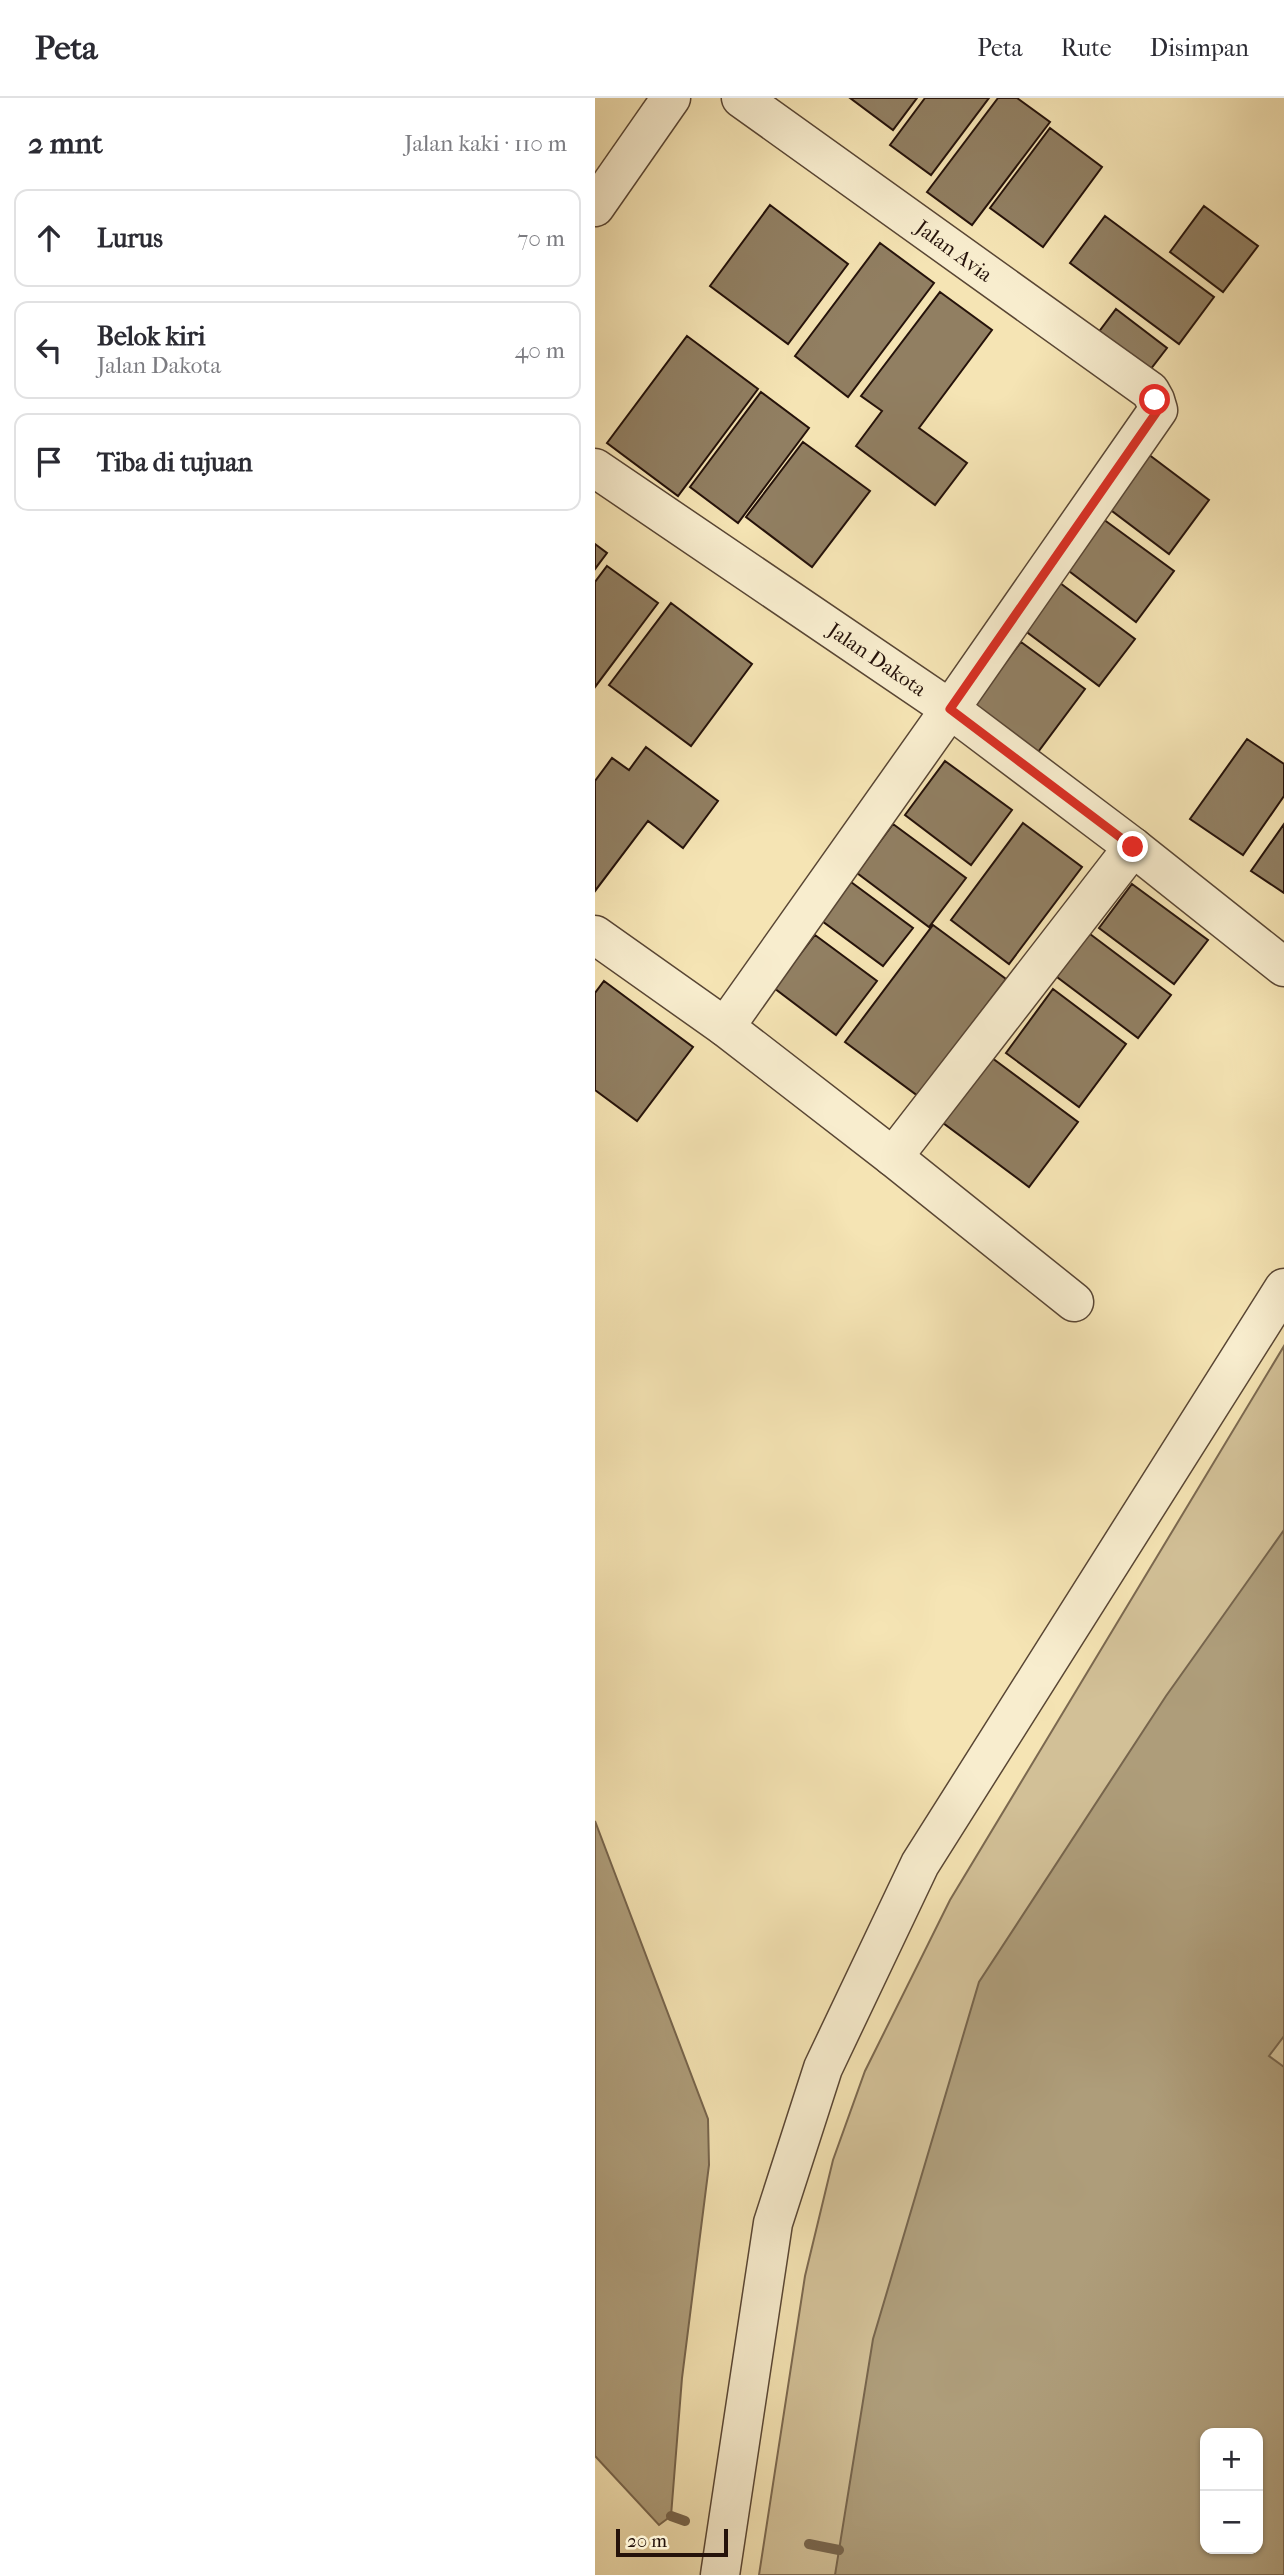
<!DOCTYPE html>
<html lang="id">
<meta charset="utf-8">
<style>
:root{--surface:#fff;--page:#f7f7f7;--text:#2b2b33;--muted:#7c7c81;--line:#e1e1e2}
body{margin:0;font-family:"IM FELL French Canon",serif;background:var(--page);color:var(--text)}
.controls{position:absolute;right:21px;bottom:21px;display:grid;overflow:hidden;border-radius:14px;box-shadow:0 2px 5px #0004}
.controls button{width:63px;height:63px;display:grid;place-items:center;padding:0;border:0;border-bottom:2px solid var(--line);background:var(--surface);color:var(--text);font:35px sans-serif}
.scale{position:absolute;left:21px;bottom:18px;width:112px;box-sizing:border-box;padding-left:7px;border:4px solid #25120a;border-top:0;font-size:19px;line-height:24px;white-space:nowrap;color:#25120a;-webkit-text-stroke:5px #f8edce;paint-order:stroke}
.stop{position:absolute;width:21px;height:21px;margin:-16px;border:5px solid #d93025;border-radius:50%;background:#fff}
.stop.end{background:#d93025;border-color:#fff;box-shadow:0 2px 7px #0008}
.list{margin:0;padding:0;list-style:none}
h2{display:flex;justify-content:space-between;align-items:center;height:91px;margin:0;padding:0 28px;font-size:30px}
h2 small{font-size:23px;font-weight:400;color:var(--muted)}
.list li{display:grid;grid-template-columns:46px 1fr auto;gap:21px;align-items:center;box-sizing:border-box;height:98px;margin:0 14px 14px;padding:0 14px;border:2px solid var(--line);border-radius:14px}
.list b{display:block;font-size:26px;white-space:nowrap}
.list p{margin:0;font-size:23px;white-space:nowrap;color:var(--muted)}
.list em{font-size:23px;font-style:normal;color:var(--muted)}
.icon{flex:none;width:38px;height:38px;fill:none;stroke:currentColor;stroke-width:2;stroke-linecap:round;stroke-linejoin:round}
.map{position:relative;flex:none;width:689px;height:2477px;overflow:hidden}
header{display:flex;align-items:center;gap:42px;box-sizing:border-box;height:98px;padding:0 35px;background:var(--surface);border-bottom:2px solid var(--line)}
header strong{font-size:33px}
nav{display:flex;gap:38px;margin-inline-start:auto;font-size:24px}
main{display:flex}
aside{flex:1;background:var(--surface)}
.map>svg:first-child{display:block}
</style>
<header>
<strong>Peta</strong>
<nav><a>Peta</a><a>Rute</a><a>Disimpan</a></nav>
</header>
<main>
<aside>
<h2>2 mnt<small>Jalan kaki · 110 m</small></h2>
<ul class="list">
<li><svg class="icon" aria-label="ahead" viewBox="0 0 24 24"><path d="M12 20V5M6 11l6-6 6 6"/></svg><div><b>Lurus</b></div><em>70 m</em></li>
<li><svg class="icon" aria-label="left" viewBox="0 0 24 24"><path d="M17 20v-9H6M10 6l-5 5 5 5"/></svg><div><b>Belok kiri</b><p>Jalan Dakota</p></div><em>40 m</em></li>
<li><svg class="icon" aria-label="arrive" viewBox="0 0 24 24"><path d="M6 21V4h12l-3 4 3 4H6"/></svg><div><b>Tiba di tujuan</b></div></li>
</ul>
</aside>
<div class="map">
<svg width="689" height="2477" viewBox="0 0 689 2477">
<rect width="100%" height="100%" fill="#f5e4b4"/>
<filter id="stains"><feTurbulence type="fractalNoise" baseFrequency=".00286" numOctaves="4"/><feColorMatrix values="0 0 0 0 .2 0 0 0 0 .09 0 0 0 0 .02 0 0 0 .5 -.17"/></filter>
<radialGradient id="worn" r=".72"><stop offset=".6" stop-color="#630" stop-opacity="0"/><stop offset="1" stop-color="#630" stop-opacity=".3"/></radialGradient>
<path fill="#d2c097" stroke="#7c6950" stroke-width="2" fill-rule="evenodd" d="M689,1248V2477H164L210,2178L238,2062L270,1973L355,1802ZM610,2335H663V2451H610Z"/>
<path fill="#ae9d7a" stroke="#77654d" stroke-width="2" fill-rule="evenodd" d="M689,1432V1938L674,1958L689,1969V2477H240L278,2241L384,1884L571,1598ZM663,2335V2451H610V2335Z
M0,1723L113,2021L114,2067L87,2280L76,2418L64,2427L0,2358Z"/>
<g fill="none" stroke-linecap="round" stroke-linejoin="round">
<path stroke="#77654d" stroke-width="10" d="M76,2418L90,2423
M214,2446L244,2452"/>
</g>
<path fill="#917f62" stroke="#25120a" stroke-width="2" d="M255,0H322L298,32Z
M330,0H394L336,77L295,47Z
M403,0H422L455,24L377,127L332,94Z
M455,30L507,69L448,149L395,110Z
M175,107L253,166L193,246L115,188Z
M609,108L663,148L628,194L575,154Z
M510,118L619,199L584,246L475,165Z
M285,145L339,185L253,299L200,258Z
M345,194L397,232L324,330L372,365L340,407L261,348L287,313L266,298Z
M521,211L572,250L548,281L497,243Z
M92,238L163,291L83,398L12,345Z
M166,294L214,330L143,425L95,389Z
M208,344L275,393L217,469L151,419Z
M553,356L614,402L574,456L513,410Z
M508,421L579,473L541,524L470,470Z
M0,446L12,455L0,471Z
M12,468L63,505L0,589V484Z
M461,482L540,541L504,588L425,529Z
M76,505L157,566L96,648L14,587Z
M426,544L490,591L443,654L379,606Z
M652,641L689,666V698L648,757L595,721Z
M51,649L123,703L88,750L53,723L0,793V683L17,660L34,672Z
M350,663L417,712L376,767L310,717Z
M428,725L487,769L414,866L356,822Z
M298,726L371,780L334,829L262,775Z
M689,726V795L656,773Z
M256,784L318,830L288,868L227,823Z
M537,786L613,842L579,886L504,830Z
M338,827L411,881L323,998L250,944Z
M491,833L576,897L543,940L458,876Z
M220,837L282,883L241,937L179,890Z
M9,883L98,949L42,1023L0,992V895Z
M458,891L531,946L484,1009L411,955Z
M389,954L483,1024L434,1089L340,1019Z"/>
<g fill="none" stroke-linecap="round" stroke-linejoin="round">
<g stroke="#594634" stroke-width="41">
<g id="minor">
<path d="M0,109L76,0"/>
<path id="s1" d="M0,370L355,611L538,749L689,869"/>
<path d="M0,837L130,929L298,1059L479,1204"/>
<path d="M130,929L355,611L563,312L560,302L555,293L146,0"/>
<path d="M298,1059L538,749"/>
<path d="M125,2477L178,2125L228,1970L325,1766L689,1190"/>
</g>
</g>
<use href="#minor" stroke="#f8edce" stroke-width="38"/>
</g>
<g fill="none" stroke-linecap="round" stroke-linejoin="round">
<path stroke="#d93025" stroke-width="9" d="M538,749L355,611L563,312L560,302"/>
</g>
<g text-anchor="middle" stroke-width="5" stroke-linejoin="round" paint-order="stroke">
<g font-size="21" fill="#25120a" stroke="#f8edce">
<text transform="translate(359 153) rotate(36)" y="7">Jalan Avia</text>
<text dy="7" stroke="none"><textPath href="#s1" startOffset="341">Jalan Dakota</textPath></text>
</g>
</g>
<rect width="100%" height="100%" filter="url(#stains)"/>
<rect width="100%" height="100%" fill="url(#worn)"/>
</svg>
<div class="controls">
<button>+</button>
<button>−</button>
</div>
<div class="scale">20 m</div>
<div class="stop" style="left:560px;top:302px"></div>
<div class="stop end" style="left:538px;top:749px"></div>
</div>
</main>
